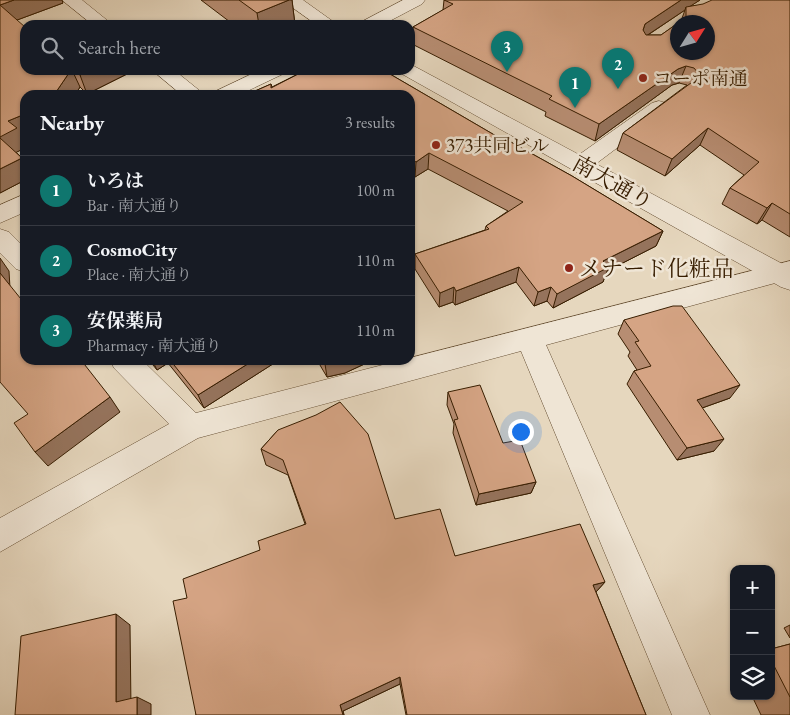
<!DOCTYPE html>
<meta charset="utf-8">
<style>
:root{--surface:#171b24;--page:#20242c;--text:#f1f3f6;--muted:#9ea1a6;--line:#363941;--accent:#0f766e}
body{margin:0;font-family:"EB Garamond","Noto Serif JP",serif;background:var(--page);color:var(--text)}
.controls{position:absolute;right:15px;bottom:15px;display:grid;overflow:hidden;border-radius:10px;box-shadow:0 1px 4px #0004}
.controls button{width:45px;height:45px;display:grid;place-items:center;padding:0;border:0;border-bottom:1px solid var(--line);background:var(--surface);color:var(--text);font:25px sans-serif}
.compass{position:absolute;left:670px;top:15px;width:45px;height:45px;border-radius:50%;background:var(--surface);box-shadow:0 1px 4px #0004;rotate:53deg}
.you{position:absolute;left:520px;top:431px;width:18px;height:18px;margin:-12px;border:4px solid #fff;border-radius:50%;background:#1a73e8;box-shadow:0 0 0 8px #1a73e833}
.badge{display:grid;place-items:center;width:32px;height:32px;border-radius:50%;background:var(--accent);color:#fff;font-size:16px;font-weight:700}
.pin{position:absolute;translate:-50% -41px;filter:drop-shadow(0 1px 2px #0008)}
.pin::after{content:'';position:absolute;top:26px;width:18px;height:15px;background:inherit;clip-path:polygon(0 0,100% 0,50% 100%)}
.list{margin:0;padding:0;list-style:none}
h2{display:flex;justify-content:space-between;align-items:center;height:65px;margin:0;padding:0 20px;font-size:21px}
h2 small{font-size:16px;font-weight:400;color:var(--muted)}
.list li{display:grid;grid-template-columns:32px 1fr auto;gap:15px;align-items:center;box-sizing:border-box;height:70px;padding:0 20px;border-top:1px solid var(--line)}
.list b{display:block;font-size:19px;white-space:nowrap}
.list p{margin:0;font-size:16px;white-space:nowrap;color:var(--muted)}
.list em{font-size:16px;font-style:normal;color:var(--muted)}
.icon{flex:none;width:28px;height:28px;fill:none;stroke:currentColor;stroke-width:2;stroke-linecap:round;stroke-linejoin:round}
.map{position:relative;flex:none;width:790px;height:715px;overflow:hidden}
.search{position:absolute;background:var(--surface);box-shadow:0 1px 4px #0004;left:20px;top:20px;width:395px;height:55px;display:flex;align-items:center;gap:12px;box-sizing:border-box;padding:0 18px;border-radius:15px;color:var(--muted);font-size:19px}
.panel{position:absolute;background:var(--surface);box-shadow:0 1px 4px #0004;left:20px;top:90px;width:395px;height:275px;border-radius:15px}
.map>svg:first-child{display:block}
</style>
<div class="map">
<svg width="790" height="715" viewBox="0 0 790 715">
<rect width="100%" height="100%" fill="#e6d7be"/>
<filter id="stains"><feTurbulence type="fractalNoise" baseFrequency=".004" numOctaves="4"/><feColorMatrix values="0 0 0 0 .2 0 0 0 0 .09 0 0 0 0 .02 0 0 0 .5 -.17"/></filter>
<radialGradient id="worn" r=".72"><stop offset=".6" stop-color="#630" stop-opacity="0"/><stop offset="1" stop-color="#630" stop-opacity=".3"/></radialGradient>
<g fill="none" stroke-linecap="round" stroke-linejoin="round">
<g stroke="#634c30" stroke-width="1">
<path id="minor" d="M62,0H82L113,25H93Z
M152,70H174L205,95H182Z
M260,70H286L283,74L239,95H213L216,91Z
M659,101L666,103L669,107L666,111L589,169L581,171L573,169L570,164L573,159L652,103Z
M25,194V212L0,223V205Z
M0,229L9,232L25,248V272L16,269L0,253Z
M790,261V279L546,345L710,715H672L521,351L198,438L0,552V518L169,424L114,368L110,360H142L196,413L402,360H410V358Z"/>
</g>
<g stroke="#634c30" stroke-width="1">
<path id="tertiary" d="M282,0H303L338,25H317Z
M403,0H425L422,4L382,25H360L363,21Z
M410,64L790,268V290L781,287L402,74L399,70H410Z"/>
</g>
<use href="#minor" fill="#efe5d5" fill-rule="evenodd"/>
<use href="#tertiary" fill="#efe5d5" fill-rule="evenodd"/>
</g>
<path fill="#b78d72" stroke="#371d00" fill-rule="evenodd" d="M0,0L63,3L17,20L25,70H135L87,94L80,87L75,95H25V137L22,138L25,148L16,152L22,158L25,163V180L0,193Z
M201,0H292L295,25H234Z
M444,0H700L690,6L790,0V237L762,220L757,224L722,204L730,188L744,175L700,145L665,176L617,150L623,133L687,85L679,83L672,85L595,141L545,116L546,112L412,44L413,27L443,10ZM685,10L681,21L661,35H648Z
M306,70H383L503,140L509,141L572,176L663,231L656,246L607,271L603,282L553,308L547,301L534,306L516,282L455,305L453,302L439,307L415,269V254L485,230L486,226L508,211L428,169L415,177L410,174V95H246L271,84L272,87Z
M624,320L730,398L702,408L714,451L677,460L627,384L634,371L637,370L628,356L630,352L618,334Z
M149,360H279L204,408L168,363L157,370Z
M317,360H373L345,373L327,377Z
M448,392L503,443L536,482L531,493L476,505L453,433L454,424L447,405Z
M278,430L395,519L455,556L605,582L596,592L646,715H406L400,684L343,711L344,715H196L187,598L260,550L305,524L288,475L266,465L261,449Z
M790,625V638L784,628Z
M790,644V715H761L752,696H771V649Z"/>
<path fill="#95735c" stroke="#371d00" d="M14,0H62L63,3L9,23L0,5Z
M289,0H292L295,25H259L257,13Z
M681,0H700L686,9V7L685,10L640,40L645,24Z
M686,66L679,83L672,85L595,141L599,124L678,69Z
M71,70H72L80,87L75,95H54Z
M91,70H135L87,94L80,75Z
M25,114V137L22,138L25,143V148L9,156L0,139V137L8,121Z
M708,128L700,145L665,176L672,159Z
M429,153L428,169L415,177L416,162Z
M22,158L25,163V180L0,193V169Z
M772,203L762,220L757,224L767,208Z
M663,231L656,246L607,271L603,282L553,308L557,294L603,261Z
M0,258L9,271L10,288L0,273Z
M519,267L516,282L455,305L456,291Z
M454,287L453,302L439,307L440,293Z
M551,287L547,301L534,306L538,292Z
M152,360H167L168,363L157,370Z
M254,360H279L204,408L198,395Z
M340,360H373L345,373L327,377L325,364Z
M740,385L730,398L688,413L697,400Z
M110,397L120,412L48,466L35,452Z
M724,439L714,451L677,460L687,448Z
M536,482L531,493L476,505L479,494Z
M605,582L595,593L593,585Z
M116,614L130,625L131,709L116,702Z
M400,677V684L343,711L344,715H343L340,705Z
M137,697L151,704V715H137Z"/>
<path fill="#d5a484" stroke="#371d00" d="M0,0H14L0,5L25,27V70H71L54,95H25V114L8,121L17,128L0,137Z
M239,0H289L257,13Z
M444,0H681L645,24L643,30L646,35H661L678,23V52H708V22H679L686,17V7L703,4L712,0H790V214L772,203L767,208L730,188L759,162L708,128L672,159L623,133L695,80L699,74L694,68L686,66L678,69L599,124L549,99L552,96L413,27L453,4Z
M73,70H91L80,75Z
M306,70H383L503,140L509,141L572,176L663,231L603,261L609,267L557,294L551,287L538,292L519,267L456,291L454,287L440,293L415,254L489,229L486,226L523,202L429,153L416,162L410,158V95H246L271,84V88Z
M0,138L22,158L0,169Z
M0,273L25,304V360H81L110,397L35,452L14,423L28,414L0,382Z
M673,306H682L740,385L697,400L724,439L687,448L634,371L651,366L635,342L639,341L624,320Z
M170,360H254L198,395Z
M323,360H340L325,364Z
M480,385L503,443L520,440L536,482L479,494L454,420L458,419L448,392Z
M340,402L368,434L395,519L440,509L455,556L580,524L605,582L593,585L646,715H407L400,677L340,705L343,715H196L173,601L187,598L183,579L260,550L258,541L306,524L283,460L261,449L278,430L316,415Z
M116,614V702L137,697V715H15L21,636Z
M790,644V697L771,660V649Z"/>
<g fill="#8f2418" stroke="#efe5d5" stroke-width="2">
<circle cx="643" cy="78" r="5"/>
<circle cx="436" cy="145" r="5"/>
<circle cx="569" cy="268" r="5"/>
</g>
<g text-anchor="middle" stroke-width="5" stroke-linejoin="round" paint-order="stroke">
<g font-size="19" fill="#371d00" stroke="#efe5d5" text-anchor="start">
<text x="653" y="85">コーポ南通</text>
<text x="446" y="152">373共同ビル</text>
</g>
<g font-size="22" fill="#371d00" stroke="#efe5d5">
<text transform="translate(613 182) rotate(29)" y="8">南大通り</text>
</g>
<g font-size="22" fill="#371d00" stroke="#efe5d5" text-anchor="start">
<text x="579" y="276">メナード化粧品</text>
</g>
</g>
<rect width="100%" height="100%" filter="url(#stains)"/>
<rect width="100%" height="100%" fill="url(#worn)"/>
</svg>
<div class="controls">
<button>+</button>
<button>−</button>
<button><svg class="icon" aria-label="layers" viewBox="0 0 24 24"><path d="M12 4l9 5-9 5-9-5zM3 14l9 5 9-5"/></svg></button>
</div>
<svg class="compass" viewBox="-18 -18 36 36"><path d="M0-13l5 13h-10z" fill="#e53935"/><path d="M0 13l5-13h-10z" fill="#9ea1a6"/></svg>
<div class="you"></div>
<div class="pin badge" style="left:575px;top:108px">1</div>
<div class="pin badge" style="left:618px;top:89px">2</div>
<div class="pin badge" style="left:507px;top:72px">3</div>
<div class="search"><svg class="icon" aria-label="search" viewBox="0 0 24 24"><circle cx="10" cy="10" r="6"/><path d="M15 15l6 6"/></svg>Search here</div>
<section class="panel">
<h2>Nearby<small>3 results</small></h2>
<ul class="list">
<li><span class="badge">1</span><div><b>いろは</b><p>Bar · 南大通り</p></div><em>100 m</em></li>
<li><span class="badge">2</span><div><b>CosmoCity</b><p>Place · 南大通り</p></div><em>110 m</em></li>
<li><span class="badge">3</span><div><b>安保薬局</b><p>Pharmacy · 南大通り</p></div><em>110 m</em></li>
</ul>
</section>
</div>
